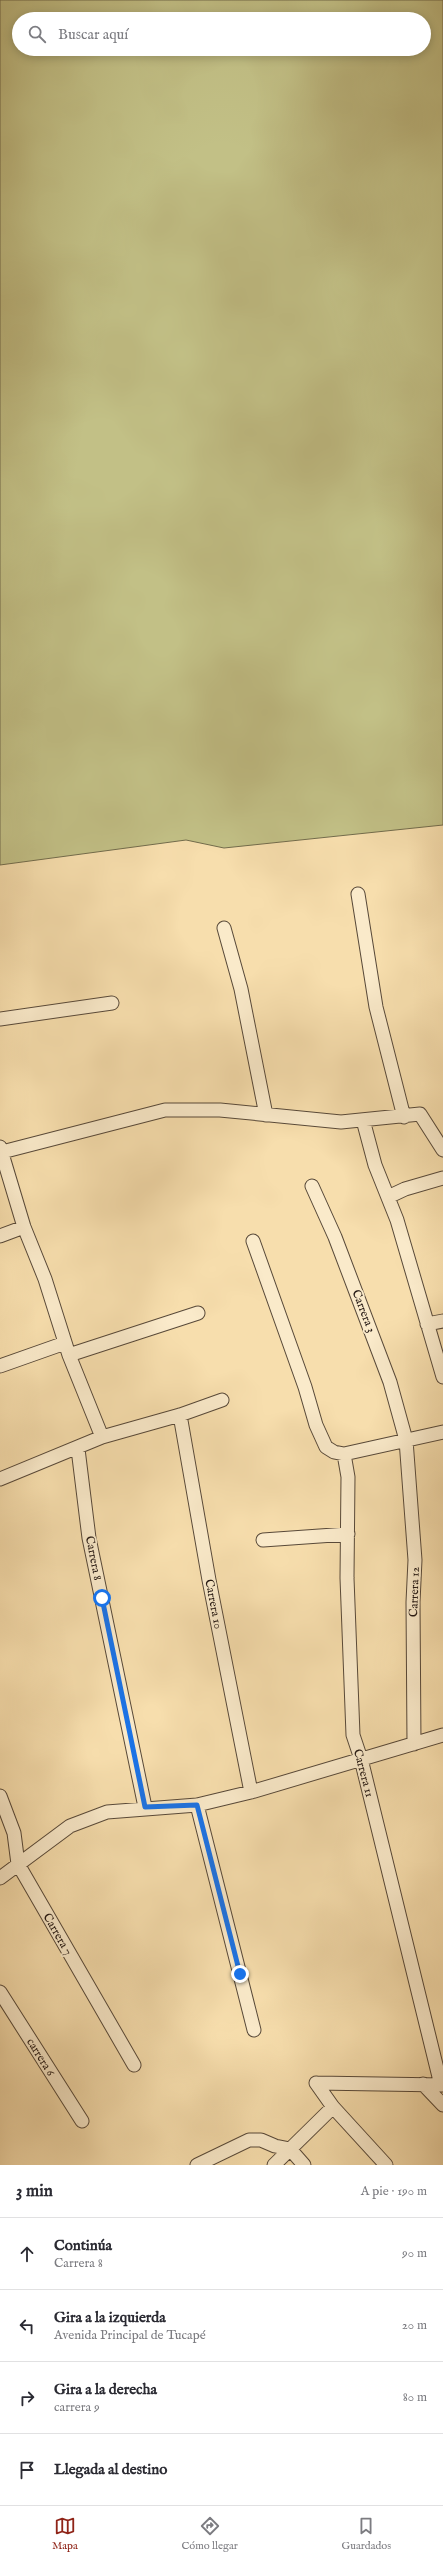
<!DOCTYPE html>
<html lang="es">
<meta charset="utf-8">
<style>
:root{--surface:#fff;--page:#f2f2f3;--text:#2b2b33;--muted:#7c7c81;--line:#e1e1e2;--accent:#8f2418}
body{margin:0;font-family:"IM FELL English",serif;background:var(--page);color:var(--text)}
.stop{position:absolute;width:12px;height:12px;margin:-9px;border:3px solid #1a73e8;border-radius:50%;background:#fff}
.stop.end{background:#1a73e8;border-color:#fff;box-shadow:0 1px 4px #0008}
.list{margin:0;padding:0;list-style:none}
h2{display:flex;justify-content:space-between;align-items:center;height:52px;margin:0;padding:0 16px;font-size:17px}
h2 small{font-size:13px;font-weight:400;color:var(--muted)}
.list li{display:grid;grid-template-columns:26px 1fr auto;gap:12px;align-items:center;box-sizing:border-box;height:72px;padding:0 16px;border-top:1px solid var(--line)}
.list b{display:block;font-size:15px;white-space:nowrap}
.list p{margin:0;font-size:13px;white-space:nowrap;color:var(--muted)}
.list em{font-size:13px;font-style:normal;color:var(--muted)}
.icon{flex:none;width:22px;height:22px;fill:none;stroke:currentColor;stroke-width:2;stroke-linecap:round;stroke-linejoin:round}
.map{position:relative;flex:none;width:443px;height:2165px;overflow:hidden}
.search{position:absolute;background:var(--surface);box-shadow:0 2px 10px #0003;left:12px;right:12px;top:12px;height:44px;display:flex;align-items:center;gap:10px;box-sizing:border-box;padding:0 14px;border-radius:22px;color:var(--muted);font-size:15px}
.sheet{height:340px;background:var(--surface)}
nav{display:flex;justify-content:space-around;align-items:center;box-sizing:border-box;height:56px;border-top:1px solid var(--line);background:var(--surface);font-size:11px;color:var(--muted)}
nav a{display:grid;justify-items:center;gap:2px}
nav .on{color:var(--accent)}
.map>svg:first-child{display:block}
</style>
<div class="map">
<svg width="443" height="2165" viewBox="0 0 443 2165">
<rect width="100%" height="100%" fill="#f7dead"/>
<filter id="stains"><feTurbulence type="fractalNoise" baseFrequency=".005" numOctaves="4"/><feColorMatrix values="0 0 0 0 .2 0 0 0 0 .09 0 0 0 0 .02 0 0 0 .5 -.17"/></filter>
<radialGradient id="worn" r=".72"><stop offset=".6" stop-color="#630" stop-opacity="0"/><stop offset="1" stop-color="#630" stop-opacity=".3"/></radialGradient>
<path fill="#c2c086" stroke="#726c4c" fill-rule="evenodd" d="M0,0H443V825L224,848L186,840L0,865ZM19,19H424V49H19Z"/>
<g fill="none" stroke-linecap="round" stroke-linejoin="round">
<g stroke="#584939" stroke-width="15">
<path id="street" d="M358,894L376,1007L404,1117
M224,928L241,989L266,1115
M0,1019L112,1003
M363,1120L375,1165L397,1220L443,1377
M0,1147L24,1227L45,1279L69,1355L102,1437
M2,1152L165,1110H220L341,1122L420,1114L443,1150
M312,1186L335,1237L390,1382L406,1440L415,1560L413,1602L414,1744
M388,1197L405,1189L443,1178
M0,1236L24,1227
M253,1241L305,1387L316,1425L326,1447L334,1452L344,1454L443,1432
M427,1324L443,1321
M69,1355L198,1313
M0,1366L65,1343
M180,1415L209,1580L251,1792
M78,1449L89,1538L145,1807
M344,1454L348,1477L347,1578L353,1735L361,1759L441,2085
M0,1479L102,1437L180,1415L222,1400
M263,1540L348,1534
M0,1796L14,1833L18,1864L134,2065
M197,1805L254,2030
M0,1878L70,1826L107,1812L197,1805L251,1792L443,1735
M0,1992L82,2121
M316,2083L443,2085
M316,2083L333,2107L386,2165
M423,2084L443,2105
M197,2165L249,2140H261L275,2146L290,2149L304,2165
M274,2165L333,2107"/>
</g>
<use href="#street" stroke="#faeaca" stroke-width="13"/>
</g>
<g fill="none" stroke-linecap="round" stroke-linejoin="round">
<path stroke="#1a73e8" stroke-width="5" d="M102,1598L145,1807L197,1805L240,1974"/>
</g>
<g text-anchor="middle" stroke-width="3.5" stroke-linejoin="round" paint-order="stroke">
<g font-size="12" fill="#231712" stroke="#faeaca">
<text transform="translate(364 1311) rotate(69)" y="4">Carrera 3</text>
<text transform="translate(94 1558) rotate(79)" y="4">Carrera 8</text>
<text transform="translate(414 1592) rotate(-88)" y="4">Carrera 12</text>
<text transform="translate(214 1604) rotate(79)" y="4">Carrera 10</text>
<text transform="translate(364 1773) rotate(75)" y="4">Carrera 11</text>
<text transform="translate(58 1934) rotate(60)" y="4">Carrera 7</text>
<text transform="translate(41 2057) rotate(58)" y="4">carrera 6</text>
</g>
</g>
<rect width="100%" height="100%" filter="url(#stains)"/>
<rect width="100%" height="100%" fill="url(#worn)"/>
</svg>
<div class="stop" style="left:102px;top:1598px"></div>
<div class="stop end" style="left:240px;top:1974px"></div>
<div class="search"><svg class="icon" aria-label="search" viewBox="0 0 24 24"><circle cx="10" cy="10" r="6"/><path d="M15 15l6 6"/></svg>Buscar aquí</div>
</div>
<section class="sheet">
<h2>3 min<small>A pie · 190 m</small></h2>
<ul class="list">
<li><svg class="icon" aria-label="ahead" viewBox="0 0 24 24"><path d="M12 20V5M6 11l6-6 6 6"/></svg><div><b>Continúa</b><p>Carrera 8</p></div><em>90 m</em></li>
<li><svg class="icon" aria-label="left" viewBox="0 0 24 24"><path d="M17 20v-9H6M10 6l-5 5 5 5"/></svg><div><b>Gira a la izquierda</b><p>Avenida Principal de Tucapé</p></div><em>20 m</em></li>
<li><svg class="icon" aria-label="right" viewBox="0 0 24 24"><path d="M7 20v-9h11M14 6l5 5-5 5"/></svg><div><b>Gira a la derecha</b><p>carrera 9</p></div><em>80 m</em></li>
<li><svg class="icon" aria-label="arrive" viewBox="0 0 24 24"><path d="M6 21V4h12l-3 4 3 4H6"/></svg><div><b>Llegada al destino</b></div></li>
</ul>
</section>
<nav>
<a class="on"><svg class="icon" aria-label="map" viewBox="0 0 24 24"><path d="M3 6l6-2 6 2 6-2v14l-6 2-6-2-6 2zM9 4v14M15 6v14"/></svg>Mapa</a>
<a><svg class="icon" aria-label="directions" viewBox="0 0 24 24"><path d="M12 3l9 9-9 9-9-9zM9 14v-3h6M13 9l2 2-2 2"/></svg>Cómo llegar</a>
<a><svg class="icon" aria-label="saved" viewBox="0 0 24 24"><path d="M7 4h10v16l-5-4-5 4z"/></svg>Guardados</a>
</nav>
